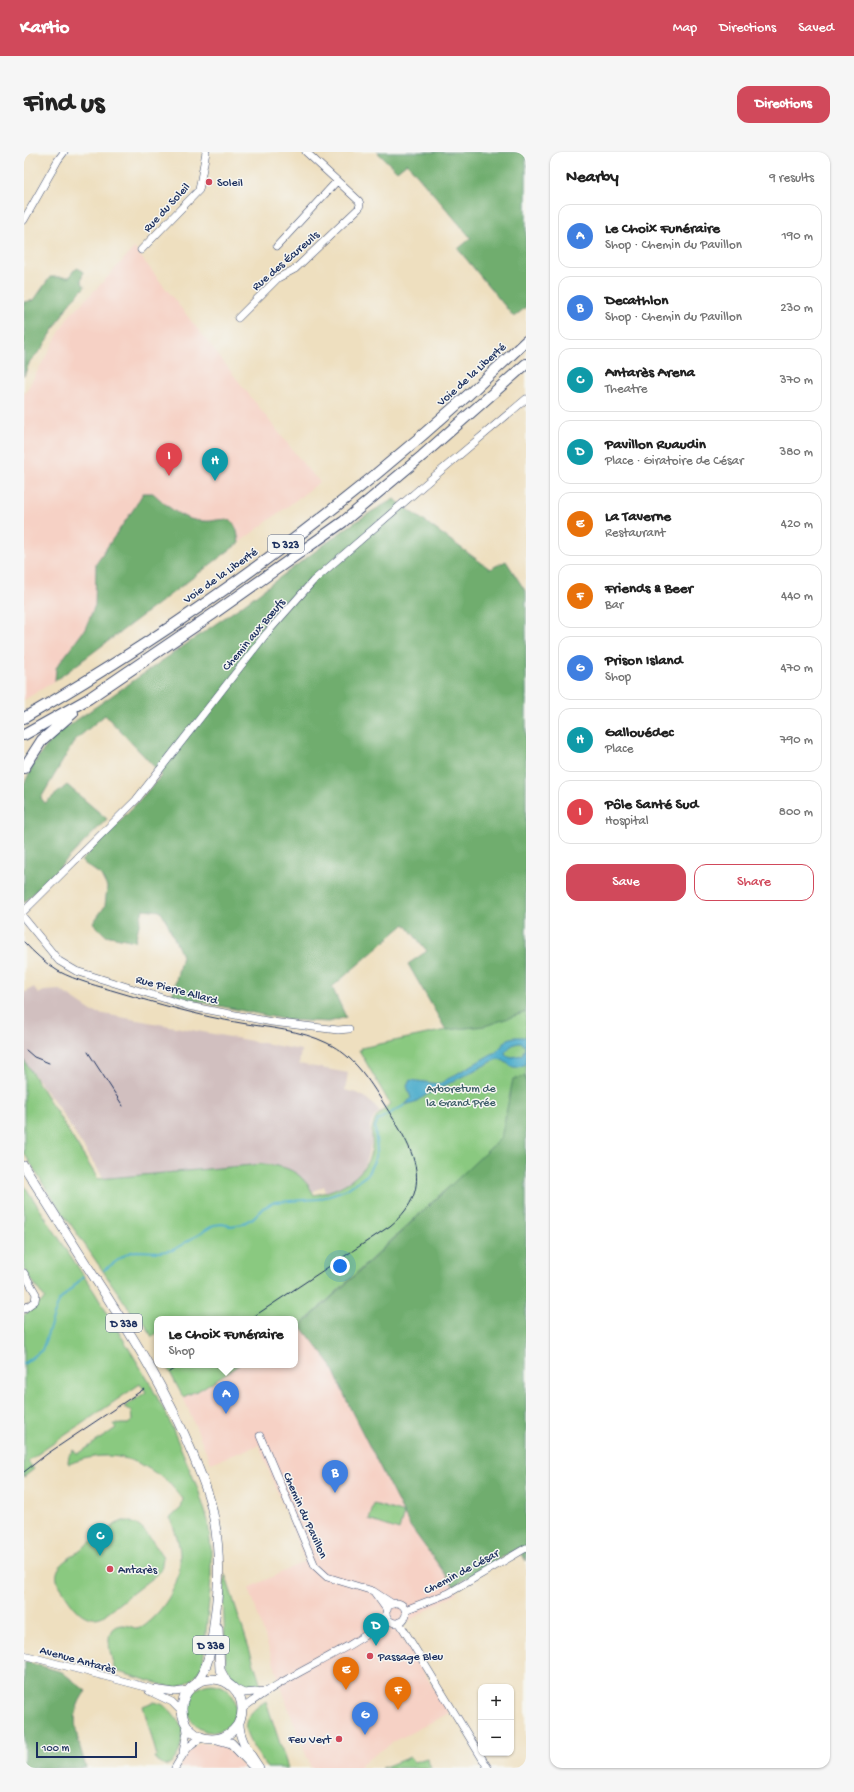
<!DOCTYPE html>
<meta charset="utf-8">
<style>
:root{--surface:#fff;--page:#f6f6f6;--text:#222;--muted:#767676;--line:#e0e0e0;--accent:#d1495b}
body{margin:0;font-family:"Gochi Hand",sans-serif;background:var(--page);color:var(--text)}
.controls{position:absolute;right:12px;bottom:12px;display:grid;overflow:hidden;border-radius:8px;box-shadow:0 1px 3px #0004}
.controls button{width:36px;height:36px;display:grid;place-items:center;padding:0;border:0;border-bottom:1px solid var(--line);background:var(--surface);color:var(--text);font:20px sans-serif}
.scale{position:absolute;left:12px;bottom:10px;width:101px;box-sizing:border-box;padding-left:4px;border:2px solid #1b2f5e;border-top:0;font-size:11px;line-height:14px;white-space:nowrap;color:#1b2f5e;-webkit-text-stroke:3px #f6f6f2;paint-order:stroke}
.you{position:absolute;left:316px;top:1114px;width:14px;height:14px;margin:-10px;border:3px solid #fff;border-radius:50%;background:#1a73e8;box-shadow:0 0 0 6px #1a73e833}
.badge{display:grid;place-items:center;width:26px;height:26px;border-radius:50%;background:var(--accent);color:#fff;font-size:13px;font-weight:700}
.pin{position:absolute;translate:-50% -33px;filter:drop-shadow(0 1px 2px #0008)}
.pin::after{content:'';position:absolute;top:21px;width:14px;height:12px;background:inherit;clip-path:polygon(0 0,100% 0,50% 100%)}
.popup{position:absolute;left:130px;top:1164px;width:144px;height:52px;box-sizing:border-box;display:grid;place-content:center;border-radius:8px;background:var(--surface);filter:drop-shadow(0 1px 3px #0005);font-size:13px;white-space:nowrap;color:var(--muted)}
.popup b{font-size:15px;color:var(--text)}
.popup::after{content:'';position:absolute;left:50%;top:100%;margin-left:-8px;border:8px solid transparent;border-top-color:var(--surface)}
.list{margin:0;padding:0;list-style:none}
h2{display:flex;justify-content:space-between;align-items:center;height:52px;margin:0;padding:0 16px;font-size:17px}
h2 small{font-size:13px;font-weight:400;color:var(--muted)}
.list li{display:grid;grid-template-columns:26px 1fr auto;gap:12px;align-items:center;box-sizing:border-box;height:64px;margin:0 8px 8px;padding:0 8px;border:1px solid var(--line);border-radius:12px}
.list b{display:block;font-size:15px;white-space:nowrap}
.list p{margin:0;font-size:13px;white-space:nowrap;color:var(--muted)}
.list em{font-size:13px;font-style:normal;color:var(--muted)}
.actions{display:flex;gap:8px;padding:12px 16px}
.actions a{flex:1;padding:9px 0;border:1px solid var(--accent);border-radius:12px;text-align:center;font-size:14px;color:var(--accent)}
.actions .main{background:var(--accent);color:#fff}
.map{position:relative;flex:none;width:502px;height:1616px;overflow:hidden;border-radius:12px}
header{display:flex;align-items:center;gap:24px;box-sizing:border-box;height:56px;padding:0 20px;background:var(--accent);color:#fff}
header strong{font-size:19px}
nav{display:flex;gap:22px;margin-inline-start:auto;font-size:14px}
.intro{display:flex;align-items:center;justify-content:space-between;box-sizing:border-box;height:96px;padding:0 24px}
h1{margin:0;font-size:28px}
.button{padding:10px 18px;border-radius:12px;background:var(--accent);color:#fff;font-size:14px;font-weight:700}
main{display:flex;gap:24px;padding:0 24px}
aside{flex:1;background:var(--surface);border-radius:12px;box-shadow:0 1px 3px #0004}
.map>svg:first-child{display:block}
</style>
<header>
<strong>Kartio</strong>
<nav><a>Map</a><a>Directions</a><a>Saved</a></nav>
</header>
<div class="intro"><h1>Find us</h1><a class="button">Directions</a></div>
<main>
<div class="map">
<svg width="502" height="1616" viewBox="0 0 502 1616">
<rect width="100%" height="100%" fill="#f6f6f2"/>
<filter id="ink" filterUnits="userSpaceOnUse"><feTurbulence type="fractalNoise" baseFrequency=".025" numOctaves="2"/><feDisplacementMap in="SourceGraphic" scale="8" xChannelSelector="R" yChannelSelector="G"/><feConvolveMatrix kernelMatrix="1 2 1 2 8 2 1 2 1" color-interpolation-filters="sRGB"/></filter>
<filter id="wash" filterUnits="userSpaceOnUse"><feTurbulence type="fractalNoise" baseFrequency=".012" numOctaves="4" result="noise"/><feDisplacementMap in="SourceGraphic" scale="16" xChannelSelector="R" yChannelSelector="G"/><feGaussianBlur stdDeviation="0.9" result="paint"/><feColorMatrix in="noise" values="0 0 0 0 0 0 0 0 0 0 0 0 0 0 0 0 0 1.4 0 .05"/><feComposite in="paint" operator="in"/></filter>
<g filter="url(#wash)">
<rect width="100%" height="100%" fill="#eedfbf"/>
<path fill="#f6d1c5" d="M110,96L285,319L296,330L31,529L0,548V243L44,165L77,132Z
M277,1174L306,1211L327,1258L386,1374L430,1434L433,1441L372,1476L425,1561L371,1589L337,1612L338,1616H287L263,1552L225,1436L281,1409L235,1293L187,1311L159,1245L196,1226L216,1213H271V1178Z
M177,1591L197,1592L202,1595L220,1616H156L164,1601L173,1593Z"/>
<path fill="#d1bfbf" d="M10,835L14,842L20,839L36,838L69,860L277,898L275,912L324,921L321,938L332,941L341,945L356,959L351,964L346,973L347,991L341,1012L332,1027L316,1037L302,1040L300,1034L288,1040L283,1031L239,1012L80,1027L28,946L25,944L0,908V841Z"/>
<path fill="#8ac980" stroke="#527c6f" d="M502,860V973L419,1040L277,1173L271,1178V1167H133V1181L128,1185L116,1162L110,1164L23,1038L0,1001V908L74,1027L239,1012C264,1014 278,1020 290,1043C316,1038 344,1024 348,995C349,990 347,984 348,979C349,966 357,959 366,952L335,898H338L337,896L422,878L455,874Z
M0,1033L71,1141L124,1228L144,1266L174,1337L184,1369L187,1397V1428L179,1511C174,1525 164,1532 150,1536L91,1519C88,1506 75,1472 100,1473C104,1473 110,1476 114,1477C137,1464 158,1432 156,1405C156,1391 151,1379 146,1366L157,1356L159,1347C154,1341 148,1334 143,1329C138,1324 132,1322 127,1318C100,1301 75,1300 45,1312L44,1310L45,1303L49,1298L54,1302L92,1276L89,1272H104L108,1269L107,1258L100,1255L122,1240L116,1232L8,1306L4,1310L10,1317L0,1325V1163L21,1147L0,1117Z
M142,1213H215L177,1237L159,1245Z
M350,1352L380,1361L375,1378L345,1368Z
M99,1369C118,1368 129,1391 139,1405L137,1419L79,1464C57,1474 44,1446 34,1431C32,1426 32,1421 35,1416C41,1407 81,1380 92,1372Z
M201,1422L236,1530L238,1534L224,1536L207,1524L202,1514L199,1445Z
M164 1556a24 24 0 1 1 48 0a24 24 0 1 1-48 0Z
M242,1549L264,1616H243C226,1588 205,1572 242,1549Z
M129,1550C144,1551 152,1565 159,1577C157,1592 157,1608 141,1614L133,1610L130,1605L133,1604L119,1554Z
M386,1605L390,1610L403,1606L407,1616H358Z"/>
<path fill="#6fad6e" stroke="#456e66" d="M353,0H502V155L490,165L434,97L447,86L383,11L373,19Z
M54,116L59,120L57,129L61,135L46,150L18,197L6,209L0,224V150L10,148L26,125H46L49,119Z
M119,341H129C144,355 159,369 180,369C191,370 196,365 208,369L213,378L215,391L31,529L32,516L61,477L71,453L72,411L111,355Z
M370,347L466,417L482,409L502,440V860L461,874L422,878L384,812L403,799L381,772L308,835L322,865L305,870L263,868L148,844L158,804L143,770L136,759L119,757L111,789L81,783L69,771L81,754L83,735L77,723L57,709L112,652L138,623L81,563L51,588L17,646L21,651L43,633L83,667L0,751V632L12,608L31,583L216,455L324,375L347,360Z
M502,924V1409L494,1396L430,1434L386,1374L327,1258L306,1211L277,1174L477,986L489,927Z
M0,1509L38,1520L62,1539C42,1564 55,1588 62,1616H0Z"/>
<path fill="#4caccb" stroke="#346e94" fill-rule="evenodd" d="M490,885H502V912C484,921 486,908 473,907L402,943L391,950L381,953L387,946L383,934L386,928L415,932L464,904L473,899L484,887ZM497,891L500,893L501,896L498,903L488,905L482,903L481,900C486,895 489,891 497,891Z"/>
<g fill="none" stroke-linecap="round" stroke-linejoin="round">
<path stroke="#4caccb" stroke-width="2" d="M80,1118L104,1101L112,1099L136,1100L149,1098L190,1073L198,1072L207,1074L218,1072L229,1066L239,1056L251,1050L295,1047L323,1037L343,1023L350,1009L353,998L351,975L354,968L381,953
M0,1212L18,1198L35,1149L59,1125"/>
</g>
</g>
<g filter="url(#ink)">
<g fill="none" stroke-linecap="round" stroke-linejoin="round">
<g stroke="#3b496d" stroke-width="8">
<path id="minor" d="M0,68L34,8L40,0
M253,94L313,29
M117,98L175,38L182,0
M214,166L254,126L271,117L335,56L336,52L335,49L282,0
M0,759L112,648L242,482L289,429L400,333L502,247
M0,766L35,809L52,819L164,854L248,870L314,878L325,877
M0,1121L12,1142L11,1149L0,1157
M236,1284L291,1414L303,1425L349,1439L369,1452
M350,1440L363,1458
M362 1461a10 10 0 1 1 20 0a10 10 0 1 1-20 0Z
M381,1458L425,1441L502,1396
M375,1470L464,1616
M0,1503L129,1537L151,1540L164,1538
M210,1536L220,1541L241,1539
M125,1539L148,1550L158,1560
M218,1557C263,1521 319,1503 364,1467
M159,1600L163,1580L162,1573
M151,1616C158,1604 165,1590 179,1586"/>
</g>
<g stroke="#3b496d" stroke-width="10">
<path id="major" d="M0,1014C26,1055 51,1096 78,1137C112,1190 145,1244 169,1303C176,1321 184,1338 188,1357C196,1392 196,1430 191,1465C188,1487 187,1513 172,1531
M194,1476L196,1518L203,1531
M158 1557a30 30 0 1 1 60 0a30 30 0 1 1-60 0Z
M215,1569C214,1587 226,1602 235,1616
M193,1587L207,1591L229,1614"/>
</g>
<g stroke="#3b496d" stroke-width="12">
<path id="highway" d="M0,566C181,461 351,334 502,189
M0,583L64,547L189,462L319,370L398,304L502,212
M0,616L18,588L49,561"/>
</g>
<use href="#minor" stroke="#fff" stroke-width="7"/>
<use href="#major" stroke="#fff" stroke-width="9"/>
<use href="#highway" stroke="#fff" stroke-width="10"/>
<path stroke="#1b2f5e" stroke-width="1" d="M0,790C10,801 21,811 34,819C53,829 74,834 94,840C135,852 175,864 217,871C245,876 277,878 303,891C330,904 344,927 360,952C386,993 415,1034 366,1074L226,1167
M2,898L10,905L25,911
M64,900L99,954
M145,1220L156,1213
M0,1320L23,1302L120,1237"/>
</g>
</g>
<g fill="#d1495b" stroke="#f6f6f2" stroke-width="1.5">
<circle cx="185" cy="30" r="4"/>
<circle cx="86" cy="1417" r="4"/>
<circle cx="346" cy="1504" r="4"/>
<circle cx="315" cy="1587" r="4"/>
</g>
<g text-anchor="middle" stroke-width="3" stroke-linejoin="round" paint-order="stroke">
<g fill="#f6f6f2" stroke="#5d6b8a" stroke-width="1">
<rect x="244" y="383" width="36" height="18" rx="3"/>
<rect x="82" y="1162" width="36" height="18" rx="3"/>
<rect x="169" y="1484" width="36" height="18" rx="3"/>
</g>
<g font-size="11" font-weight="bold" fill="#1b2f5e">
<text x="262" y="396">D 323</text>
<text x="100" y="1175">D 338</text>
<text x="187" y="1497">D 338</text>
</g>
<g font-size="12" fill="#1b2f5e" stroke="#f6f6f2" text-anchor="start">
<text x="193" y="34">Soleil</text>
<text x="94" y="1421">Antarès</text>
<text x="354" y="1508">Passage Bleu</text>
<text x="307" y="1591" text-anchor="end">Feu Vert</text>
</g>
<g font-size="12" fill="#1b2f5e" stroke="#f6f6f2">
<text transform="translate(142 55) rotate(-47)" y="4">Rue du Soleil</text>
<text transform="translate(261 108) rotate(-41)" y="4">Rue des Écureuils</text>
<text transform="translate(447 222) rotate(-42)" y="4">Voie de la Liberté</text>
<text transform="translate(196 423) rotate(-35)" y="4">Voie de la Liberté</text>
<text transform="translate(229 482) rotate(-50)" y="4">Chemin aux Bœufs</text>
<text transform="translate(153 837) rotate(15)" y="4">Rue Pierre Allard</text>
<text transform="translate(282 1363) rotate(66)" y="4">Chemin du Pavillon</text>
<text transform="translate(437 1419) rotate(-28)" y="4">Chemin de César</text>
<text transform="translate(54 1507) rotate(15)" y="4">Avenue Antarès</text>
</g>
<g font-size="12" fill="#3c5d68" stroke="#f6f6f2">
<text x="437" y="940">Arboretum de<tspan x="437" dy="14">la Grand Prée</tspan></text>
</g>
</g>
</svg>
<div class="controls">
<button>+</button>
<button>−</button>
</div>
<div class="scale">100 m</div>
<div class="you"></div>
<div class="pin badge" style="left:202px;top:1262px;background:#3f7fe0">A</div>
<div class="popup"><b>Le Choix Funéraire</b>Shop</div>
<div class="pin badge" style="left:311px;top:1341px;background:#3f7fe0">B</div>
<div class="pin badge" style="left:76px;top:1404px;background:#0f9aa8">C</div>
<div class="pin badge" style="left:352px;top:1494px;background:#0f9aa8">D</div>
<div class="pin badge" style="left:322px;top:1538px;background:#e8710a">E</div>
<div class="pin badge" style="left:374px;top:1558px;background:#e8710a">F</div>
<div class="pin badge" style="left:341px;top:1583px;background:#3f7fe0">G</div>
<div class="pin badge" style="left:191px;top:329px;background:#0f9aa8">H</div>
<div class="pin badge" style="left:145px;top:324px;background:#e0444e">I</div>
</div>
<aside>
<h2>Nearby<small>9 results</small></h2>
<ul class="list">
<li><span class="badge" style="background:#3f7fe0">A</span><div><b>Le Choix Funéraire</b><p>Shop · Chemin du Pavillon</p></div><em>190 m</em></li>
<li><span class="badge" style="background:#3f7fe0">B</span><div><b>Decathlon</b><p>Shop · Chemin du Pavillon</p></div><em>230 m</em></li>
<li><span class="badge" style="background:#0f9aa8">C</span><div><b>Antarès Arena</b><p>Theatre</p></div><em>370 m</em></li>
<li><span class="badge" style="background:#0f9aa8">D</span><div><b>Pavillon Ruaudin</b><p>Place · Giratoire de César</p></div><em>380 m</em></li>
<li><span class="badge" style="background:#e8710a">E</span><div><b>La Taverne</b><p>Restaurant</p></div><em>420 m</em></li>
<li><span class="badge" style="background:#e8710a">F</span><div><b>Friends &amp; Beer</b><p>Bar</p></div><em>440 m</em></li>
<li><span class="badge" style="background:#3f7fe0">G</span><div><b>Prison Island</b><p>Shop</p></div><em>470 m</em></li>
<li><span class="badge" style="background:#0f9aa8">H</span><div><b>Gallouédec</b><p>Place</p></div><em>790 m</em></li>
<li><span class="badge" style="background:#e0444e">I</span><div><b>Pôle Santé Sud</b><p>Hospital</p></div><em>800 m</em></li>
</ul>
<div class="actions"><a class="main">Save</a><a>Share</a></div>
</aside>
</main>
